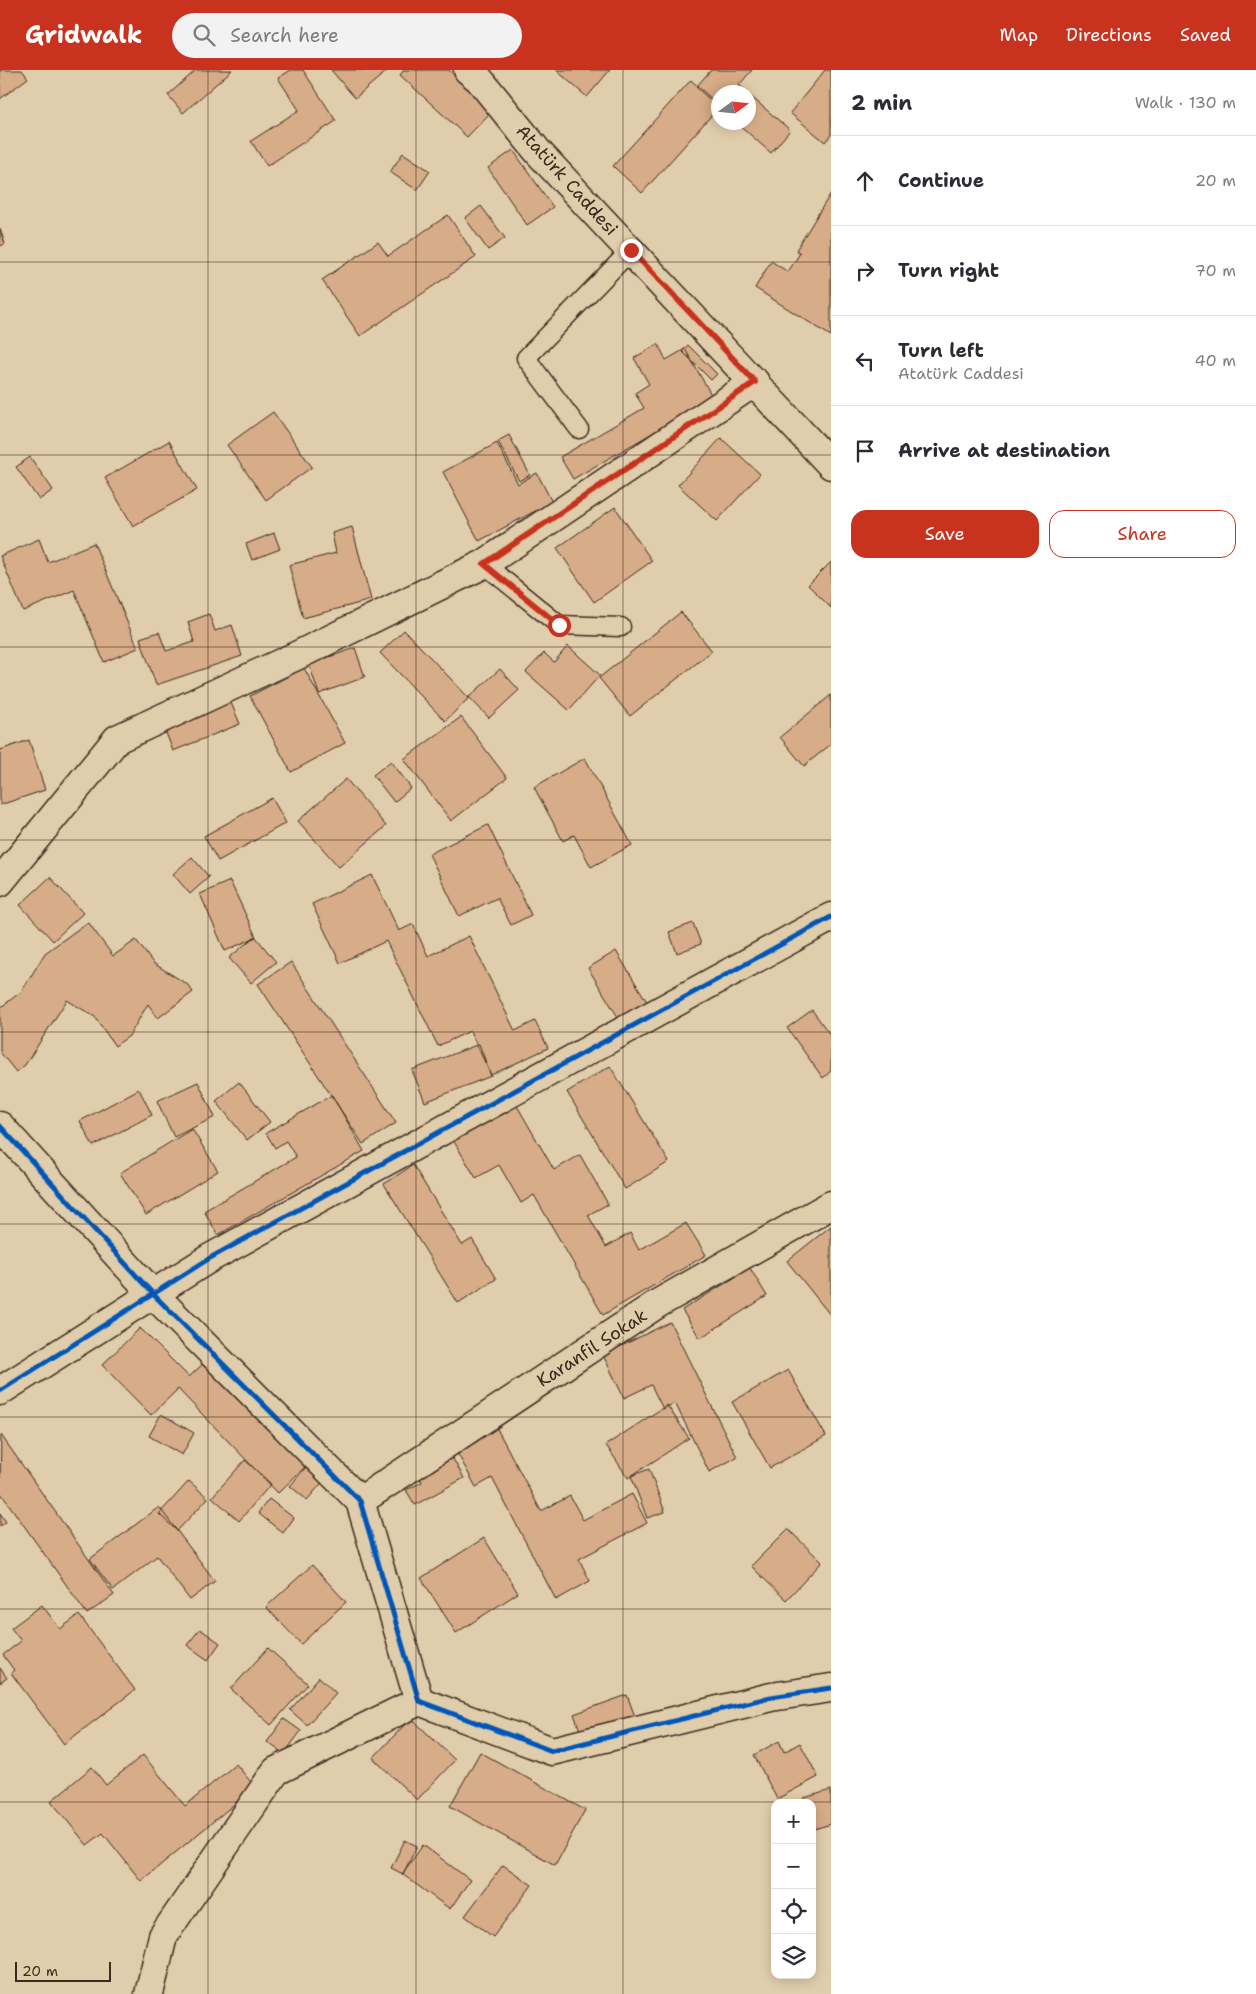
<!DOCTYPE html>
<meta charset="utf-8">
<style>
:root{--surface:#fff;--page:#f2f2f3;--text:#2b2b33;--muted:#7c7c81;--line:#e1e1e2;--accent:#c8321e}
body{margin:0;font-family:"Shantell Sans",sans-serif;background:var(--page);color:var(--text)}
.controls{position:absolute;right:15px;bottom:15px;display:grid;overflow:hidden;border-radius:10px;box-shadow:0 2px 12px #0003}
.controls button{width:45px;height:45px;display:grid;place-items:center;padding:0;border:0;border-bottom:1px solid var(--line);background:var(--surface);color:var(--text);font:25px sans-serif}
.compass{position:absolute;left:711px;top:15px;width:45px;height:45px;border-radius:50%;background:var(--surface);box-shadow:0 2px 12px #0003;rotate:75deg}
.scale{position:absolute;left:15px;bottom:12px;width:96px;box-sizing:border-box;padding-left:5px;border:2px solid #3b2a1e;border-top:0;font-size:14px;line-height:18px;white-space:nowrap;color:#3b2a1e;-webkit-text-stroke:4px #e0cdab;paint-order:stroke}
.stop{position:absolute;width:15px;height:15px;margin:-11px;border:4px solid #c8321e;border-radius:50%;background:#fff}
.stop.end{background:#c8321e;border-color:#fff;box-shadow:0 1px 5px #0008}
.list{margin:0;padding:0;list-style:none}
h2{display:flex;justify-content:space-between;align-items:center;height:65px;margin:0;padding:0 20px;font-size:21px}
h2 small{font-size:16px;font-weight:400;color:var(--muted)}
.list li{display:grid;grid-template-columns:32px 1fr auto;gap:15px;align-items:center;box-sizing:border-box;height:90px;padding:0 20px;border-top:1px solid var(--line)}
.list b{display:block;font-size:19px;white-space:nowrap}
.list p{margin:0;font-size:16px;white-space:nowrap;color:var(--muted)}
.list em{font-size:16px;font-style:normal;color:var(--muted)}
.actions{display:flex;gap:10px;padding:15px 20px}
.actions a{flex:1;padding:11px 0;border:1px solid var(--accent);border-radius:15px;text-align:center;font-size:18px;color:var(--accent)}
.actions .main{background:var(--accent);color:#fff}
.icon{flex:none;width:28px;height:28px;fill:none;stroke:currentColor;stroke-width:2;stroke-linecap:round;stroke-linejoin:round}
.map{position:relative;flex:none;width:831px;height:1924px;overflow:hidden}
header{display:flex;align-items:center;gap:30px;box-sizing:border-box;height:70px;padding:0 25px;background:var(--accent);color:#fff}
header strong{font-size:24px}
nav{display:flex;gap:28px;margin-inline-start:auto;font-size:18px}
.search{width:350px;height:45px;background:var(--page);display:flex;align-items:center;gap:12px;box-sizing:border-box;padding:0 18px;border-radius:28px;color:var(--muted);font-size:19px}
main{display:flex}
aside{flex:1;background:var(--surface)}
.map>svg:first-child{display:block}
</style>
<header>
<strong>Gridwalk</strong>
<div class="search"><svg class="icon" aria-label="search" viewBox="0 0 24 24"><circle cx="10" cy="10" r="6"/><path d="M15 15l6 6"/></svg>Search here</div>
<nav><a>Map</a><a>Directions</a><a>Saved</a></nav>
</header>
<main>
<div class="map">
<svg width="831" height="1924" viewBox="0 0 831 1924">
<rect width="100%" height="100%" fill="#e0cdab"/>
<filter id="ink" filterUnits="userSpaceOnUse"><feTurbulence type="fractalNoise" baseFrequency=".02" numOctaves="2"/><feDisplacementMap in="SourceGraphic" scale="10" xChannelSelector="R" yChannelSelector="G"/><feConvolveMatrix kernelMatrix="1 2 1 2 8 2 1 2 1" color-interpolation-filters="sRGB"/></filter>
<g filter="url(#ink)">
<path fill="#d7ac88" stroke="#3b2a1e" d="M0,0H22L28,8L0,29Z
M196,0H232L183,43L168,25Z
M291,0H303L336,51L267,96L251,71L299,40L278,8Z
M331,0H388L355,28Z
M404,0H449L492,41L467,67L400,5Z
M556,0H610L587,27Z
M711,0H752L739,15L747,22H718V37L696,17Z
M825,0H831V65L825,72L790,43Z
M691,10L718,35V38L642,123L613,96Z
M748,24L790,60L771,83L736,52H748Z
M513,80L553,137L527,155L488,98Z
M403,83L430,101L417,120L390,102Z
M831,123V266L755,218L771,191L788,202L800,183L796,180Z
M481,136L505,168L488,180L465,148Z
M448,145L476,187L360,266L322,210L378,172L388,186Z
M0,159L5,174L0,176Z
M658,274L666,290L685,279L713,328L573,409L560,387L644,338L635,323L649,314L634,288Z
M688,275L717,304L711,310L682,281Z
M273,342L312,397L266,430L227,375Z
M509,365L530,405L519,411L498,371Z
M721,368L760,404L717,451L678,415Z
M169,371L197,420L133,456L105,408Z
M497,373L518,414L537,403L552,432L479,471L443,402Z
M30,387L53,420L39,430L16,397Z
M615,437L652,491L594,532L557,478Z
M352,457L371,530L303,548L289,495L336,483L332,463Z
M274,463L280,479L252,490L246,474Z
M39,469L48,492L94,473L138,578L104,592L74,520L23,541L0,486Z
M831,492V538L808,515Z
M681,542L712,581L630,646L599,608Z
M209,544L215,561L232,555L242,586L156,615L140,568L159,562L166,581L194,572L188,552Z
M404,560L469,628L445,651L380,583Z
M568,576L600,605L569,640L526,602L544,583L554,592Z
M355,578L365,607L319,624L309,594Z
M304,598L345,673L291,702L250,626Z
M500,599L519,620L489,648L469,627Z
M831,625V674L804,696L780,667Z
M229,628L240,654L173,681L163,655Z
M461,647L507,708L451,751L404,689Z
M29,670L45,720L0,735V680Z
M585,688L632,775L591,797L574,765L563,771L534,717Z
M391,691L411,718L394,732L373,705Z
M346,709L386,756L339,797L298,751Z
M272,728L286,753L218,791L204,766Z
M488,755L531,845L511,855L497,828L459,846L429,784Z
M192,787L209,807L190,824L173,804Z
M372,805L399,861L413,854L428,886L469,866L515,961L535,951L548,978L491,1005L470,961L438,976L386,871L340,893L312,834Z
M50,807L83,843L53,871L20,835Z
M230,811L256,867L225,881L200,824Z
M88,852L113,886L136,870L153,893L187,914L193,922L158,948L148,934L129,966L115,976L95,947L67,930L25,995L16,1002L0,982V938L22,921L45,883Z
M693,853L701,874L677,883L669,862Z
M255,866L276,892L251,913L229,888Z
M616,881L649,935L621,952L588,898Z
M291,892L396,1053L363,1074L258,914Z
M812,940L831,966V1001L823,1008L787,958Z
M479,974L491,1006L425,1032L412,1000Z
M610,996L669,1092L625,1119L567,1022Z
M198,1012L215,1047L174,1067L157,1031Z
M239,1012L270,1052L247,1070L216,1031Z
M139,1019L152,1045L93,1076L80,1051Z
M332,1025L364,1081L218,1165L204,1141L296,1087L286,1071L275,1078L266,1063Z
M516,1034L554,1100L580,1085L608,1134L588,1145L606,1177L630,1163L639,1180L686,1153L706,1185L603,1245L534,1125L521,1133L499,1095L476,1108L453,1070Z
M192,1059L218,1101L146,1145L120,1103Z
M413,1095L462,1175L472,1169L496,1209L458,1233L384,1114Z
M831,1156V1246L787,1191Z
M750,1198L767,1226L700,1268L682,1240Z
M670,1252L737,1387L709,1402L675,1333L663,1339L651,1315L624,1328L603,1285Z
M140,1258L189,1307L206,1291L307,1395L278,1423L178,1319L151,1345L102,1295Z
M788,1300L826,1366L770,1398L732,1332Z
M667,1335L689,1368L628,1408L606,1375Z
M161,1344L194,1363L182,1385L149,1366Z
M495,1355L541,1441L570,1426L583,1450L632,1424L647,1453L579,1489L590,1511L556,1530L492,1408L476,1417L454,1377Z
M1,1365L114,1525L87,1544L0,1422Z
M449,1382L464,1408L415,1435L406,1420L422,1412L416,1400Z
M245,1390L271,1414L239,1451L212,1427Z
M309,1393L326,1408L307,1430L290,1416Z
M649,1399L665,1442L647,1448L631,1406Z
M189,1411L208,1428L177,1461L159,1444Z
M269,1429L294,1448L283,1463L258,1443Z
M159,1437L215,1511L190,1530L157,1486L113,1520L90,1489Z
M0,1443L6,1452L0,1456Z
M788,1459L822,1492L786,1530L751,1496Z
M484,1468L518,1523L456,1563L421,1508Z
M312,1495L346,1532L301,1574L266,1537Z
M42,1535L60,1559L79,1545L135,1620L64,1674L11,1603L14,1600L3,1585L21,1571L11,1558Z
M200,1559L220,1573L208,1590L187,1575Z
M268,1578L308,1614L271,1655L231,1619Z
M0,1598L7,1608L0,1613Z
M319,1607L336,1623L307,1655L290,1640Z
M627,1625L638,1655L585,1674L574,1644Z
M411,1648L455,1690L417,1730L373,1688Z
M284,1649L301,1661L284,1684L267,1672Z
M779,1671L784,1682L800,1673L818,1707L777,1729L754,1685Z
M480,1682L585,1740L555,1795L450,1736Z
M143,1685L185,1736L236,1694L255,1717L141,1811L103,1763L87,1775L51,1731L92,1697L106,1715Z
M831,1720V1754L814,1759L812,1733H806L804,1728Z
M405,1770L417,1776L403,1804L391,1798Z
M423,1775L470,1810L450,1839L402,1804Z
M503,1795L532,1815L493,1867L465,1846Z"/>
<g fill="none" stroke-linecap="round" stroke-linejoin="round">
<g stroke="#3b2a1e" stroke-width="21">
<path id="service" d="M579,359L526,288L631,180
M484,494L559,555L621,557"/>
</g>
<g stroke="#3b2a1e" stroke-width="31">
<path id="minor" d="M0,1056L153,1224L360,1431L419,1631L552,1681L771,1627L831,1618
M0,1321L210,1188L831,847
M360,1431L657,1234L831,1135
M149,1924L163,1866L276,1701L419,1631"/>
</g>
<g stroke="#3b2a1e" stroke-width="31">
<path id="tertiary" d="M468,0L479,9L539,83L831,395
M0,812L117,669L296,586L484,494L755,312"/>
</g>
<use href="#service" stroke="#e0cdab" stroke-width="18"/>
<use href="#minor" stroke="#e0cdab" stroke-width="28"/>
<use href="#tertiary" stroke="#e0cdab" stroke-width="28"/>
<g stroke="#e0cdab" stroke-width="8">
<path id="cycleway" d="M0,1056L153,1224L360,1431L419,1631L552,1681L771,1627L831,1618
M0,1321L210,1188L831,847"/>
</g>
<use href="#cycleway" stroke="#0057b8" stroke-width="5"/>
</g>
</g>
<g fill="none" stroke-linecap="round" stroke-linejoin="round" filter="url(#ink)">
<path stroke="#c8321e" stroke-width="6" d="M559,555L484,494L755,312L631,180"/>
</g>
<path fill="none" stroke="#3b2a1e" stroke-width="1" stroke-opacity="0.55" d="M208,0V1924M416,0V1924M623,0V1924M0,192H831M0,385H831M0,577H831M0,770H831M0,962H831M0,1154H831M0,1347H831M0,1539H831M0,1732H831"/>
<g text-anchor="middle" stroke-width="4" stroke-linejoin="round" paint-order="stroke">
<g font-size="18" fill="#3b2a1e" stroke="#e0cdab">
<text transform="translate(567 110) rotate(48)" y="6">Atatürk Caddesi</text>
<text transform="translate(592 1278) rotate(-33)" y="6">Karanfil Sokak</text>
</g>
</g>
</svg>
<div class="controls">
<button>+</button>
<button>−</button>
<button><svg class="icon" aria-label="locate" viewBox="0 0 24 24"><circle cx="12" cy="12" r="6"/><path d="M12 2v4M12 18v4M2 12h4M18 12h4"/></svg></button>
<button><svg class="icon" aria-label="layers" viewBox="0 0 24 24"><path d="M12 4l9 5-9 5-9-5zM3 14l9 5 9-5"/></svg></button>
</div>
<svg class="compass" viewBox="-18 -18 36 36"><path d="M0-13l5 13h-10z" fill="#e53935"/><path d="M0 13l5-13h-10z" fill="#7c7c81"/></svg>
<div class="scale">20 m</div>
<div class="stop" style="left:559px;top:555px"></div>
<div class="stop end" style="left:631px;top:180px"></div>
</div>
<aside>
<h2>2 min<small>Walk · 130 m</small></h2>
<ul class="list">
<li><svg class="icon" aria-label="ahead" viewBox="0 0 24 24"><path d="M12 20V5M6 11l6-6 6 6"/></svg><div><b>Continue</b></div><em>20 m</em></li>
<li><svg class="icon" aria-label="right" viewBox="0 0 24 24"><path d="M7 20v-9h11M14 6l5 5-5 5"/></svg><div><b>Turn right</b></div><em>70 m</em></li>
<li><svg class="icon" aria-label="left" viewBox="0 0 24 24"><path d="M17 20v-9H6M10 6l-5 5 5 5"/></svg><div><b>Turn left</b><p>Atatürk Caddesi</p></div><em>40 m</em></li>
<li><svg class="icon" aria-label="arrive" viewBox="0 0 24 24"><path d="M6 21V4h12l-3 4 3 4H6"/></svg><div><b>Arrive at destination</b></div></li>
</ul>
<div class="actions"><a class="main">Save</a><a>Share</a></div>
</aside>
</main>
